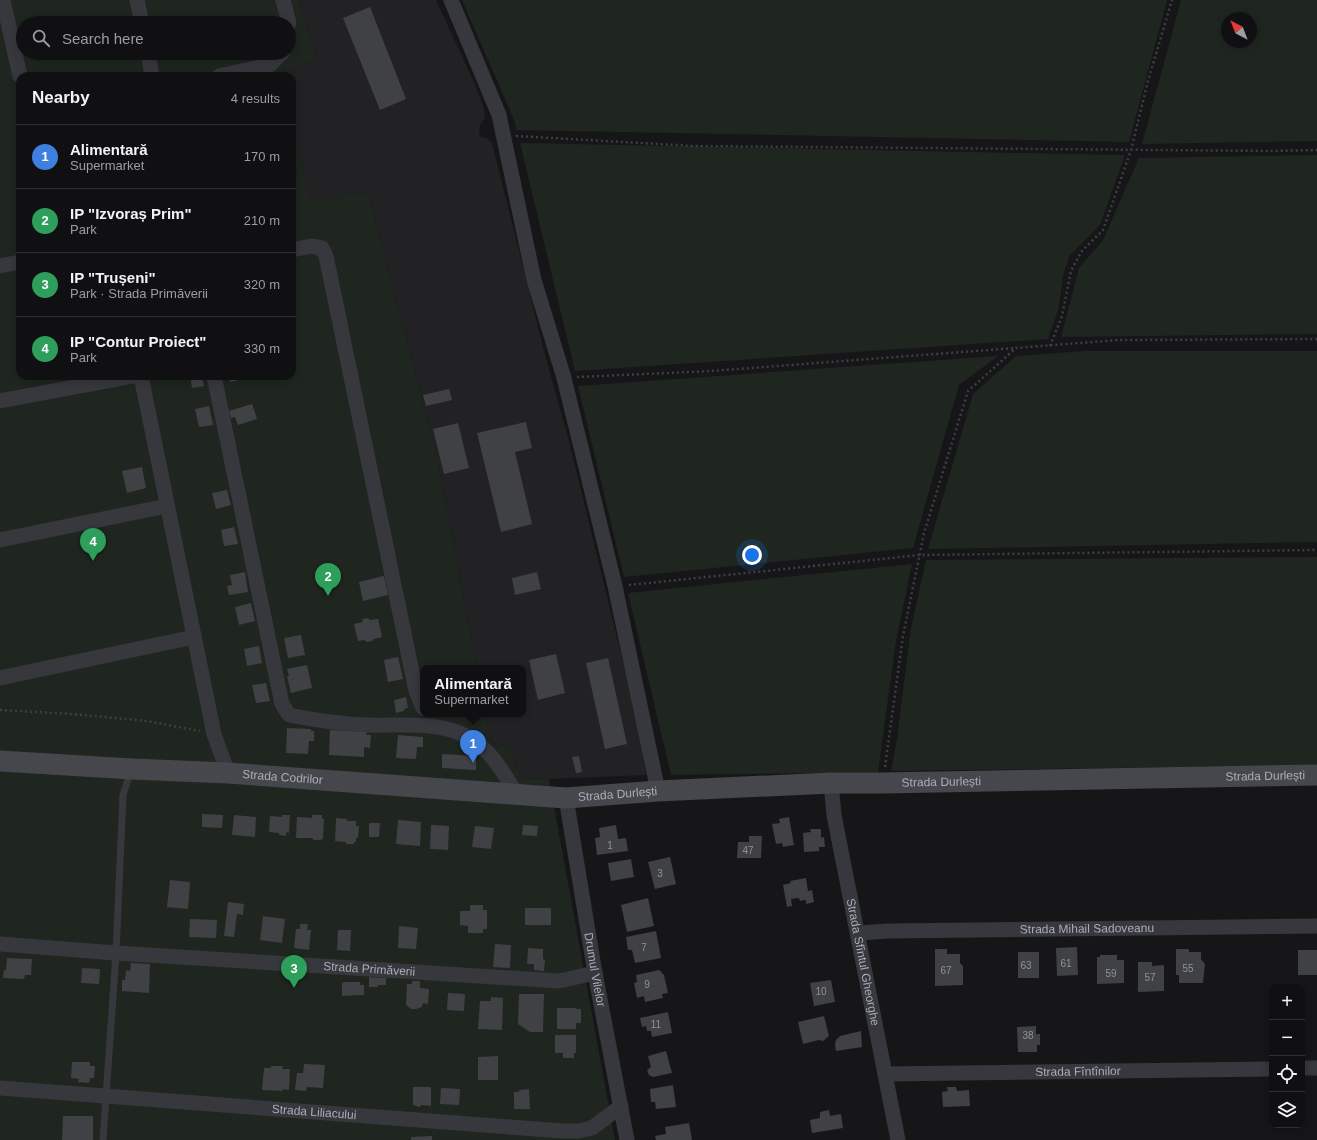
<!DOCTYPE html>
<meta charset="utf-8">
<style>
:root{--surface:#101012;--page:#1e1e20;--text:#f1f3f6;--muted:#9c9d9f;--line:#303032;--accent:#2563eb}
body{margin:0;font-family:Helvetica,sans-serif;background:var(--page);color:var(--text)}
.controls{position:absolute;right:12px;bottom:12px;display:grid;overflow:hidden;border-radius:8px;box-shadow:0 2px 10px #0003}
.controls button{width:36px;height:36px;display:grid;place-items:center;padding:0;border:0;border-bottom:1px solid var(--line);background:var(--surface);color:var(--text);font:20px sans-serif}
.compass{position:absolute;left:1221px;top:12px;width:36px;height:36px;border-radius:50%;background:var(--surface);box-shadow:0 2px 10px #0003;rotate:318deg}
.you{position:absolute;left:752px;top:555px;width:14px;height:14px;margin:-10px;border:3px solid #fff;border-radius:50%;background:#1a73e8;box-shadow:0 0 0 6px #1a73e833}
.badge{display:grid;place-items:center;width:26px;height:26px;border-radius:50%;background:var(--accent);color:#fff;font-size:13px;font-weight:700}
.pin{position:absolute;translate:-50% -33px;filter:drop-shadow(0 1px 2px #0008)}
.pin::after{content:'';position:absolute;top:21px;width:14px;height:12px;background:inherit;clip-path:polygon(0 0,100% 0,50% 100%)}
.popup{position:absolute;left:420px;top:665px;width:106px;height:52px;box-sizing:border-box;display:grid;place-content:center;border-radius:8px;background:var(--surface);filter:drop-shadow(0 1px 3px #0005);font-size:13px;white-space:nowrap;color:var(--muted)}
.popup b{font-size:15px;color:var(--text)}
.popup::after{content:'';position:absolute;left:50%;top:100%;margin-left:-8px;border:8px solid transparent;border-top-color:var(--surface)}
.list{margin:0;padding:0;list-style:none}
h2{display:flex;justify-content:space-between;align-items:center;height:52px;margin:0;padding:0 16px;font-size:17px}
h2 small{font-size:13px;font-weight:400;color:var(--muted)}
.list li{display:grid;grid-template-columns:26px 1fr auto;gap:12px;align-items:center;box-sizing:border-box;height:64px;padding:0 16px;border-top:1px solid var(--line)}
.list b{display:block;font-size:15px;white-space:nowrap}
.list p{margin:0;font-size:13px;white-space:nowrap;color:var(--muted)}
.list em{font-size:13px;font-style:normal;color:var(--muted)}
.icon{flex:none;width:22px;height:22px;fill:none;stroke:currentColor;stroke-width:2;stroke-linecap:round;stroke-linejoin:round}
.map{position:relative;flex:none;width:1317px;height:1140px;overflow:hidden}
.search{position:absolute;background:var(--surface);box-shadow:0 2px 10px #0003;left:16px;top:16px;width:280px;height:44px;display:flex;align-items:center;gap:10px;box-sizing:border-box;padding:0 14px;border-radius:22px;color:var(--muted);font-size:15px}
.panel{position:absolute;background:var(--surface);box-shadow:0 2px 10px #0003;left:16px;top:72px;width:280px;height:308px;border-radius:12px}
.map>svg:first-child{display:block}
</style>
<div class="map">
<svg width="1317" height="1140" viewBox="0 0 1317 1140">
<rect width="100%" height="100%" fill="#161618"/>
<path fill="#222225" d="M299,0H436L477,89L484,109L485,118L480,125L479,136L488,139L492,143L545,355L570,445L635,711L646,775L549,779L522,778L507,745L492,747L486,714H523V668H477L435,448L368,192L311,200L292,128V76H278L277,72L317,59Z"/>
<path fill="#1e261f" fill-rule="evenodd" d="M0,0H299L317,59L278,72V76H20V376H292V128L311,200L368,192L435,448L477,668H423V714H486L492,746L507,745L522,778L549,779L615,1140H0ZM23,23H289V53H23Z
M462,0H1167L1129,142L516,130L515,122Z
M1181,0H1317V141L1142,144ZM1227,18H1251V42H1227Z
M520,143L1125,155L1100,225L1070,255L1064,272L1058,311L1048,339L575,371Z
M1317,155V334L1061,337L1079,268L1103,240L1139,158Z
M1085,351H1317V542L928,549L973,394L1016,356Z
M998,356L959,385L913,548L624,577L578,386Z
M1317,557V765L891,771L897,738L911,628L926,560Z
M912,564L896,641L878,772L671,775L628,593Z"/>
<path fill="#404145" d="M370,7L406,99L380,110L343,18Z
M190,376H202L204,386L192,388Z
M229,376H241L242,379L230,382Z
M449,389L452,400L426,406L423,395Z
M252,404L257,419L238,425L235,417L231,418L229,411Z
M209,406L213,425L199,427L195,409Z
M526,422L532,448L515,452L532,524L501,532L477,433Z
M458,423L469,468L444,474L433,429Z
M142,467L146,488L127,493L122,471Z
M227,490L231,505L216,509L212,493Z
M234,527L238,544L224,546L221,530Z
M245,572L248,592L229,595L227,586L232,585L230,575Z
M537,572L541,589L515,595L512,578Z
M384,576L388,595L363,601L359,582Z
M251,603L255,621L239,625L235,607Z
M369,618V620L378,619L382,637L374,639L372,641L367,642L364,640L358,641L354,624L363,622L362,619Z
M301,635L305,655L288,658L284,638Z
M259,646L262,663L247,666L244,649Z
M556,654L565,693L538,700L529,660Z
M398,657L403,679L388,682L384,660Z
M608,658L627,744L605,749L586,663Z
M307,665L312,688L291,693L287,676H289L287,669Z
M266,683L270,701L256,703L252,685Z
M406,697L408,708L404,709V711L396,713L394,700Z
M287,728L311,729V731H314V741H309L308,754L286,753Z
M330,730L367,732L366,735H371L370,748L364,747V757L329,755Z
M398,735L423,737V747H417L416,759L396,758Z
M442,754L476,756V770L442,768Z
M579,756L582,772L576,773L572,757Z
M202,814L223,815L222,828L202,827Z
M234,815L256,817L255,837L232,835Z
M282,815H290L289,833L286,832V836L279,835V833L269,832L270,816L282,817Z
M312,815H322V819H324L323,839L320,840H314L312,838H296L297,817L312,818Z
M789,817L794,845L783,847L782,843L776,844L772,824L780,823L779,819Z
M336,818L347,819V821H356V826H359L358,838H356V842H354V844H346V842L335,841Z
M398,820L421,822L420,846L396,844Z
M369,823H380L379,837H369Z
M431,825L449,826L448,850L430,849Z
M523,825L538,826L537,836L522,835Z
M616,825L618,839L626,838L628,851L597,855L595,838L600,837L599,828Z
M475,826L494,828L491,849L472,847Z
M810,829H821V838L824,837L825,847H819V851L804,852L803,833L811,832Z
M749,836H762L761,858H737L738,842H749Z
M670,857L676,884L655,889L648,862Z
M631,859L634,877L611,881L608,863Z
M806,878L808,891L812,890L814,902L806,904V900L800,901L799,898L791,899L792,906L787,907L783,885L791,883L790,881Z
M170,880L190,882L188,909L167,907Z
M648,898L654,926L627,932L621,905Z
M228,902L244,904L243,915L237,914L234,937L224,936Z
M470,905H483V910H487V929H483V933H468V926L460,925V911H470Z
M525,908H551V925H525Z
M263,916L285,919L282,943L260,940Z
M190,919L217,920L216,938L189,937Z
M300,924H308L307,930H311L309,950L294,948L296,929H300Z
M399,926L418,928L416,949L398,948Z
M338,930H351L350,951L337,950Z
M656,931L661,958L635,963L632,950H628L626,937Z
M495,944L511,945L510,968L493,967Z
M1077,947L1078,975L1057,976L1056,948Z
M528,948L543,949V959L545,960L544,971L534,970V964H527Z
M935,949H947V954H960V963L963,966V985L935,986Z
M1176,949H1189V952H1201V959L1205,964L1203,983H1179V975H1176Z
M1298,950H1317V975H1298Z
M1018,952H1039V978H1018Z
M1100,955H1117V960H1124V983L1097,984V957H1100Z
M7,958L32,959L31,975H25L24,979L3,978L4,970H6Z
M1138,962H1152V966L1164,965V991L1138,992Z
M131,963L150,964L149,993L122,991V980H125L126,970L130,971Z
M82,968L100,969L99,984L81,983Z
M659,970L664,975L668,993L662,994L663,998L645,1002L644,996L637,998L634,983L637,982L636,975Z
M369,977L386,978V985H378V987H369Z
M831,980L835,1002L814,1006L810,983Z
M412,981H420V988L429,989L428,1004L423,1003L422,1007L416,1009H411L406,1005L407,984H412Z
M345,982H360V985H364V995L342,996V983Z
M448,993L465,994L464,1011L447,1010Z
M519,994H544L543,1032H530L518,1024Z
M491,997L503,998L502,1030L478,1029L480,1001H491Z
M557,1008H576V1009H581V1023H576V1029H557Z
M668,1012L672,1033L652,1037L651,1031H647L646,1026L642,1027L640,1018Z
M824,1016L829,1036L823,1041L819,1040L803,1044L798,1022Z
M1036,1026V1034H1040V1045H1037V1052H1018L1017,1027Z
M861,1031L862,1047L836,1051L835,1045L836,1040L840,1036Z
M555,1035H576V1053H574V1058H563V1053H555Z
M666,1051L672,1073L653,1077L649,1075L647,1070L651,1067L648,1056Z
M498,1056V1080H478V1057Z
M72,1062H90V1066H95L94,1078H90L89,1083L78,1082L79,1079L71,1078Z
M304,1064L325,1065L323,1088L307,1087L306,1091L295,1090L297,1073H303Z
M271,1066H283L282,1069H290L289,1090L282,1089L283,1091L262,1090L264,1068H271Z
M673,1085L676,1107L656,1109L655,1102H651L650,1089Z
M413,1087H431V1106L421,1105L420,1107L413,1105Z
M947,1087H956L957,1091L969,1090L970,1106L943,1107L942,1092L948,1091Z
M441,1088L460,1089L459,1105L440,1104Z
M529,1089L530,1109H514V1092H519V1090Z
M829,1110L830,1116L841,1114L843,1128L812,1133L810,1120L820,1118V1112Z
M63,1116H93V1140H62Z
M689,1123L692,1140H656L655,1136L666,1134L665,1127Z
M432,1136V1140H411V1137Z"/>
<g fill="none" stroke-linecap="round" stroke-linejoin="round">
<path stroke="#3d3f44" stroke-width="2.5" stroke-dasharray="2 3" stroke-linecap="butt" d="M516,136L694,146L1272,151L1317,150
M1050,346L1062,316L1071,271L1081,252L1103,230L1131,150L1148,81L1172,0
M577,377L711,371L1015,348
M629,585L920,555L1317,550
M0,710L72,714L147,721L200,731
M885,767L903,636L924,533L968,391L1016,348L1118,340L1317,339"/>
<path stroke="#37383d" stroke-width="7" d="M103,1140L116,953L123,795L131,770"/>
<g stroke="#37383d" stroke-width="15">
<path d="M3,0L20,76"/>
<path d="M137,0L142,23"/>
<path d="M283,0L289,23"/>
<path d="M451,0L499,115L534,280L564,378L615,586L658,791"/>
<path d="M148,53L152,76"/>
<path d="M219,76L270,65L282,53"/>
<path d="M292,250L311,246L322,248L326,256L416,691L423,708"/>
<path d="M0,266L20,262"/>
<path d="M141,376L214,734L228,773"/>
<path d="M214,376L282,704L289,715C314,720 341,724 367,725C399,726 437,721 466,736C491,749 503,772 517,795"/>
<path d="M0,401L134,376"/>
<path d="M0,540L167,506"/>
<path d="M0,678L194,637"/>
<path id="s1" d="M831,783L834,815L898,1140"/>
<path id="s2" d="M566,798L595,973L627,1140"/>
<path id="s3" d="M858,933L889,931L1317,926"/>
<path id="s4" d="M0,944L116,953L559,981L595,973"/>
<path d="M1302,1068H1317"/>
<path id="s5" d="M885,1074L1272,1069"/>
<path id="s6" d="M0,1088L562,1131H579L592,1128L621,1106"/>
</g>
<path stroke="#45474d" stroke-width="21" id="s7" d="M0,761L132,769L228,773L566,798L658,791L831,783H882L1317,775"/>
</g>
<g text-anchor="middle" stroke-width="3.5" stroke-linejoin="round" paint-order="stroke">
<g font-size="10" fill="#8e929b">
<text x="610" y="849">1</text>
<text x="748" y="854">47</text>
<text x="660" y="877">3</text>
<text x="644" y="951">7</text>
<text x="1066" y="967">61</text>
<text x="1026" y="969">63</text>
<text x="1188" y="972">55</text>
<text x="946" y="974">67</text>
<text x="1111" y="977">59</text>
<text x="1150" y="981">57</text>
<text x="647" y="988">9</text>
<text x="821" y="995">10</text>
<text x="656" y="1028">11</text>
<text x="1028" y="1039">38</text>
</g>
<g font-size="12" fill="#a8adb8" stroke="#111113">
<text dy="4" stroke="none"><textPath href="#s7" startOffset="1267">Strada Durlești</textPath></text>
<text dy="4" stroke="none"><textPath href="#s7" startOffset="283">Strada Codrilor</textPath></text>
<text dy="4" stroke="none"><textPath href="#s7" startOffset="943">Strada Durlești</textPath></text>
<text dy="4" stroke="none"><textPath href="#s7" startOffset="619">Strada Durlești</textPath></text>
<text dy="4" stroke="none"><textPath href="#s3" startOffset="229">Strada Mihail Sadoveanu</textPath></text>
<text dy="4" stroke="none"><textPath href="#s1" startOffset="182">Strada Sfîntul Gheorghe</textPath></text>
<text dy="4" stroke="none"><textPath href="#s4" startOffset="370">Strada Primăverii</textPath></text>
<text dy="4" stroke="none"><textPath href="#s2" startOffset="174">Drumul Vilelor</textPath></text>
<text dy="4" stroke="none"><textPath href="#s5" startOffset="193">Strada Fîntînilor</textPath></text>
<text dy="4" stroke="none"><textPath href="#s6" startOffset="315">Strada Liliacului</textPath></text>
</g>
</g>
</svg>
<div class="controls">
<button>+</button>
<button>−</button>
<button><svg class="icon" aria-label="locate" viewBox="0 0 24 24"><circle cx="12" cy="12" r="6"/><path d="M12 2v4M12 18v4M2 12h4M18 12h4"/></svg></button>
<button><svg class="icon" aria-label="layers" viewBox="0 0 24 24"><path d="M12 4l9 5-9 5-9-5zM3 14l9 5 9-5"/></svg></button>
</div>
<svg class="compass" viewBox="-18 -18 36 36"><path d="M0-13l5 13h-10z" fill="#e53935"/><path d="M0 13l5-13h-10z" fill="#9c9d9f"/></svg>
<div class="you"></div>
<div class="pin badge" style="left:473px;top:763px;background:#3f7fe0">1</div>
<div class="popup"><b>Alimentară</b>Supermarket</div>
<div class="pin badge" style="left:328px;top:596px;background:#2e9e5b">2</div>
<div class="pin badge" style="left:294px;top:988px;background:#2e9e5b">3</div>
<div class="pin badge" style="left:93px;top:561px;background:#2e9e5b">4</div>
<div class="search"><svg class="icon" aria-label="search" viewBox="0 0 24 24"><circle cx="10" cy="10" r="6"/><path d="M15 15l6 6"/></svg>Search here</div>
<section class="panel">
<h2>Nearby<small>4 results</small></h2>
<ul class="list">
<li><span class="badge" style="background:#3f7fe0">1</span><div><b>Alimentară</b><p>Supermarket</p></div><em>170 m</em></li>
<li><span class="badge" style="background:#2e9e5b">2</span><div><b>IP &quot;Izvoraș Prim&quot;</b><p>Park</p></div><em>210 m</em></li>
<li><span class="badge" style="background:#2e9e5b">3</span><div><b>IP &quot;Trușeni&quot;</b><p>Park · Strada Primăverii</p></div><em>320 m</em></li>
<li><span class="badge" style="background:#2e9e5b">4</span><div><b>IP &quot;Contur Proiect&quot;</b><p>Park</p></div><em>330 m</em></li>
</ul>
</section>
</div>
